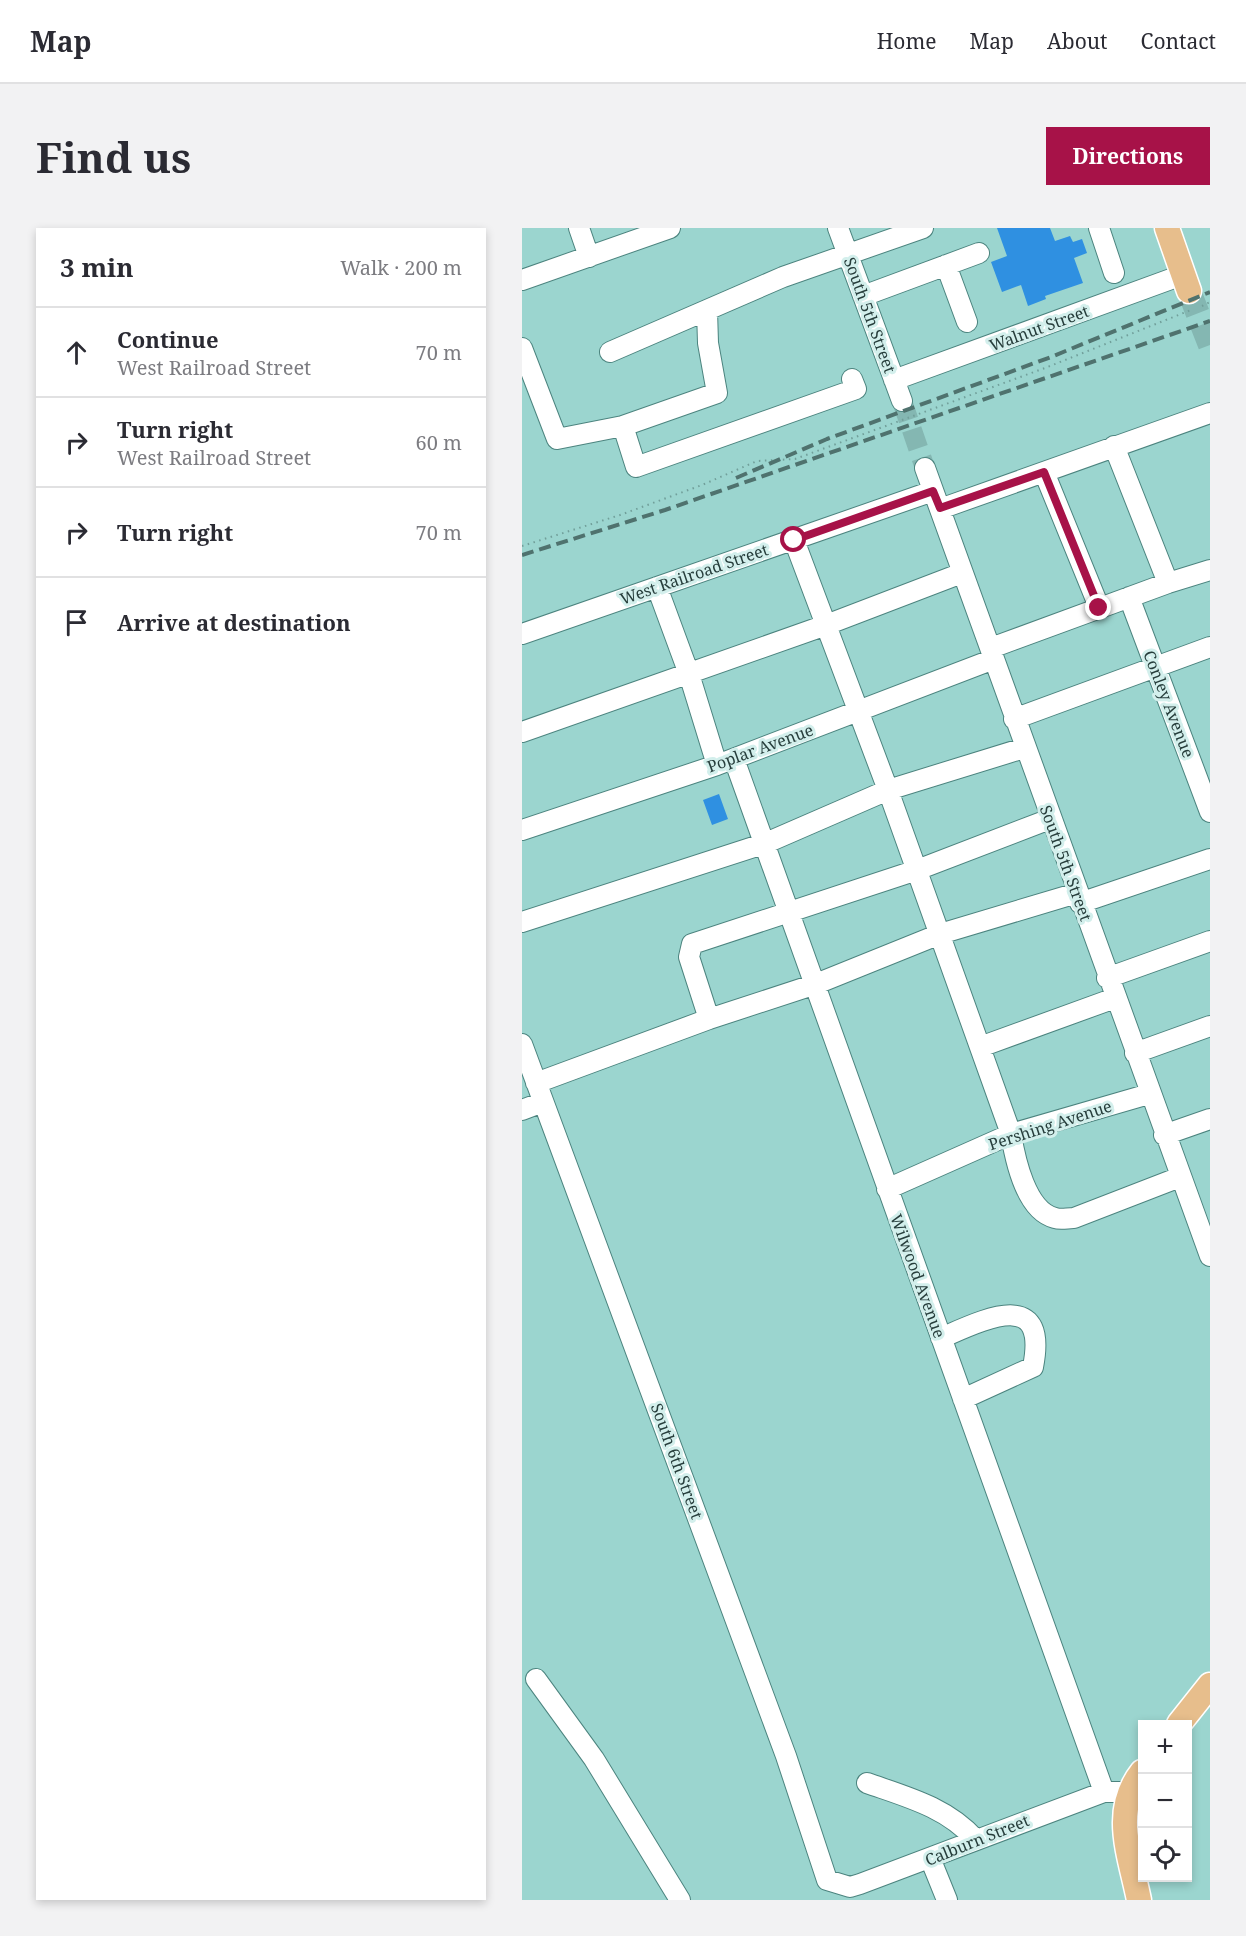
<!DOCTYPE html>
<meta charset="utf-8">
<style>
:root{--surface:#fff;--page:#f2f2f3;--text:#2b2b33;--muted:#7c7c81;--line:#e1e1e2;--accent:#a71248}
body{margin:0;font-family:"Noto Serif",serif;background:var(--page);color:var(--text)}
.controls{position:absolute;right:18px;bottom:18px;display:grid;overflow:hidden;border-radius:0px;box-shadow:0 3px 9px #0003}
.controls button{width:54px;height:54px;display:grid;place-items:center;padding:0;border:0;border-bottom:2px solid var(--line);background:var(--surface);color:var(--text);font:30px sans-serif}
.stop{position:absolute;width:18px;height:18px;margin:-14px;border:4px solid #a71248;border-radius:50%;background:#fff}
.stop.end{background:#a71248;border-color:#fff;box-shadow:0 2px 6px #0008}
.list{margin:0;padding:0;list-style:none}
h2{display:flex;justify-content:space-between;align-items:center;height:78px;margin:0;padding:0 24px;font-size:26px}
h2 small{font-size:20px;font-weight:400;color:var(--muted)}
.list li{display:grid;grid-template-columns:39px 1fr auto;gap:18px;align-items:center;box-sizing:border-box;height:90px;padding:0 24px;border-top:2px solid var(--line)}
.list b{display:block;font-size:22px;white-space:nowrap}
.list p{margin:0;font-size:20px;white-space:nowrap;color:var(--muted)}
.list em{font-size:20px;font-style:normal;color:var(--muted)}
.icon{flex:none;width:33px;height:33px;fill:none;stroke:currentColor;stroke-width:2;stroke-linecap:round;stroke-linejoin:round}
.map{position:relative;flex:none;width:688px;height:1672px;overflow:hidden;border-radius:0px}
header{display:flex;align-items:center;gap:36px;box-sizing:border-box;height:84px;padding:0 30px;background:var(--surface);border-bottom:2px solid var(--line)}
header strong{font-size:28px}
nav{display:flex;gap:33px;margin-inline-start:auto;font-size:21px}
.intro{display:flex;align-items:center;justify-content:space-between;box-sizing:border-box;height:144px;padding:0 36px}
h1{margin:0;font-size:42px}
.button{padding:15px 27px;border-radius:0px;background:var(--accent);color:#fff;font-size:21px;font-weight:700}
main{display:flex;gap:36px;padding:0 36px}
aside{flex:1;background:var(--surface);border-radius:0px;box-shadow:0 3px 9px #0003}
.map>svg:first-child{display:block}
</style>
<header>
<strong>Map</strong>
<nav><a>Home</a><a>Map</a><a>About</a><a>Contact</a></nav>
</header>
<div class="intro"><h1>Find us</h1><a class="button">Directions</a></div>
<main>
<aside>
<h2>3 min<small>Walk · 200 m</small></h2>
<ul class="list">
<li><svg class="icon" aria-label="ahead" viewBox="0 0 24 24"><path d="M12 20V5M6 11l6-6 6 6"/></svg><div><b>Continue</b><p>West Railroad Street</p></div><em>70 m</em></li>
<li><svg class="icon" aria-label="right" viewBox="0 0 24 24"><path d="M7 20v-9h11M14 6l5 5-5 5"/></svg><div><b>Turn right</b><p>West Railroad Street</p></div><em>60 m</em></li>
<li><svg class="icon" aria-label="right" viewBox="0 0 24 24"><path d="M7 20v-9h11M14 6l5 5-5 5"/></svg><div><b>Turn right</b></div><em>70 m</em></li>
<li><svg class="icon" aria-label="arrive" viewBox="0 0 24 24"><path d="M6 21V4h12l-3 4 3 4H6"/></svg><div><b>Arrive at destination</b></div></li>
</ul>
</aside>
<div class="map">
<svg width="688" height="1672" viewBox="0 0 688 1672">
<rect width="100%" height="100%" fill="#9bd5cf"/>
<path fill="#2f90e1" d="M475,0H528L533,13L548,8L551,14L560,11L565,25L552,30L561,55L523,68L524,71L506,78L499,57L480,64L469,34L485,28Z
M197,566L206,591L190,597L181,572Z"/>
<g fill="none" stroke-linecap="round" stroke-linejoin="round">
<path stroke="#84b7b2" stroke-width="20" stroke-dasharray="20 10" stroke-linecap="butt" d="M380,173L403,240"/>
<path stroke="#84b7b2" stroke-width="24" stroke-dasharray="24 12" stroke-linecap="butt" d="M667,63L688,117"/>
<g stroke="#4c847f" stroke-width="22">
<path id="minor" d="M57,0L67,29
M316,0L380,173
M577,0L592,45
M424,37L445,94
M0,52L148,0
M341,68L457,25
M185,82L186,115L195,165L101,198L114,239L334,161L330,151
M0,120L35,211L101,198
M88,124L261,49L401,0
M372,152L660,47
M592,218L646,355
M403,240L688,1028
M522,244L577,379
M418,281L688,185
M272,312L366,562L489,906C493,931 504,983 533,990C539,992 545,990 552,990L658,949
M135,359L167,446L195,537
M607,369L688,584
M0,406L411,263
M469,420L646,355L688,342
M492,491L688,419
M0,504L304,397L440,345
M212,531L582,1564
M0,602L195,537L472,431
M558,675L688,631
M0,694L244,615L366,562L502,520
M585,750L688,713
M187,791L167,729L170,716L395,642L528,591
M0,816L264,1528L305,1652L328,1659L338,1656L582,1564H606
M458,819L593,770
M613,825L688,798
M14,855L187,791L294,756L418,706L555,665
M0,882L21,874
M642,907L688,891
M365,961L489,906L627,866
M419,1110C461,1092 527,1058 511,1139L441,1171
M14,1451L72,1531L158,1672
M345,1555C385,1569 424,1579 453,1611
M408,1630L425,1672"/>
</g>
<g stroke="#fff" stroke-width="27">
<path id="major" d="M645,0L667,63
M657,1496L688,1457
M617,1672C608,1627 589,1583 620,1544"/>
</g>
<path stroke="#719f9a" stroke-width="2" stroke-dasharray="1.5 4.5" stroke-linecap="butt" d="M680,78L688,74
M0,318L98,287L180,257L235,233L273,231L523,140L669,82"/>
<use href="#minor" stroke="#fff" stroke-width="20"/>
<use href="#major" stroke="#e7be8c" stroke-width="24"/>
<path stroke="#4f726e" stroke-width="4" stroke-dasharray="12 6" stroke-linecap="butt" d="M214,250L305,211L529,129L688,64
M0,327L143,282L688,93"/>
</g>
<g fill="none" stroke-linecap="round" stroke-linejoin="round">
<path stroke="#a71248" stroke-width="8" d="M272,312L411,263L418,280L522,244L577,380"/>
</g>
<g text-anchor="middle" stroke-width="6" stroke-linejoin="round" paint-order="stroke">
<g font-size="16" fill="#273e3c" stroke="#d3efec">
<text transform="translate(348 87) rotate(70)" y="6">South 5th Street</text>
<text transform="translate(517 100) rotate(-20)" y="6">Walnut Street</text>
<text transform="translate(172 346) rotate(-19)" y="6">West Railroad Street</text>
<text transform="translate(647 476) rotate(69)" y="6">Conley Avenue</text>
<text transform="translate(238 520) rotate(-20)" y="6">Poplar Avenue</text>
<text transform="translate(544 635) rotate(70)" y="6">South 5th Street</text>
<text transform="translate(528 897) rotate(-18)" y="6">Pershing Avenue</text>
<text transform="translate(396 1048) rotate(70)" y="6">Wilwood Avenue</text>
<text transform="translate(155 1233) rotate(70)" y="6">South 6th Street</text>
<text transform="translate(455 1612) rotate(-22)" y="6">Calburn Street</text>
</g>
</g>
</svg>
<div class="controls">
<button>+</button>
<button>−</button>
<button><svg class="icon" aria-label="locate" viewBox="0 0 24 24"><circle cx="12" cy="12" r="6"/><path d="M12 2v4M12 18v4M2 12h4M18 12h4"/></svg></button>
</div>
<div class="stop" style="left:272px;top:312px"></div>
<div class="stop end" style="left:577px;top:380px"></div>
</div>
</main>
